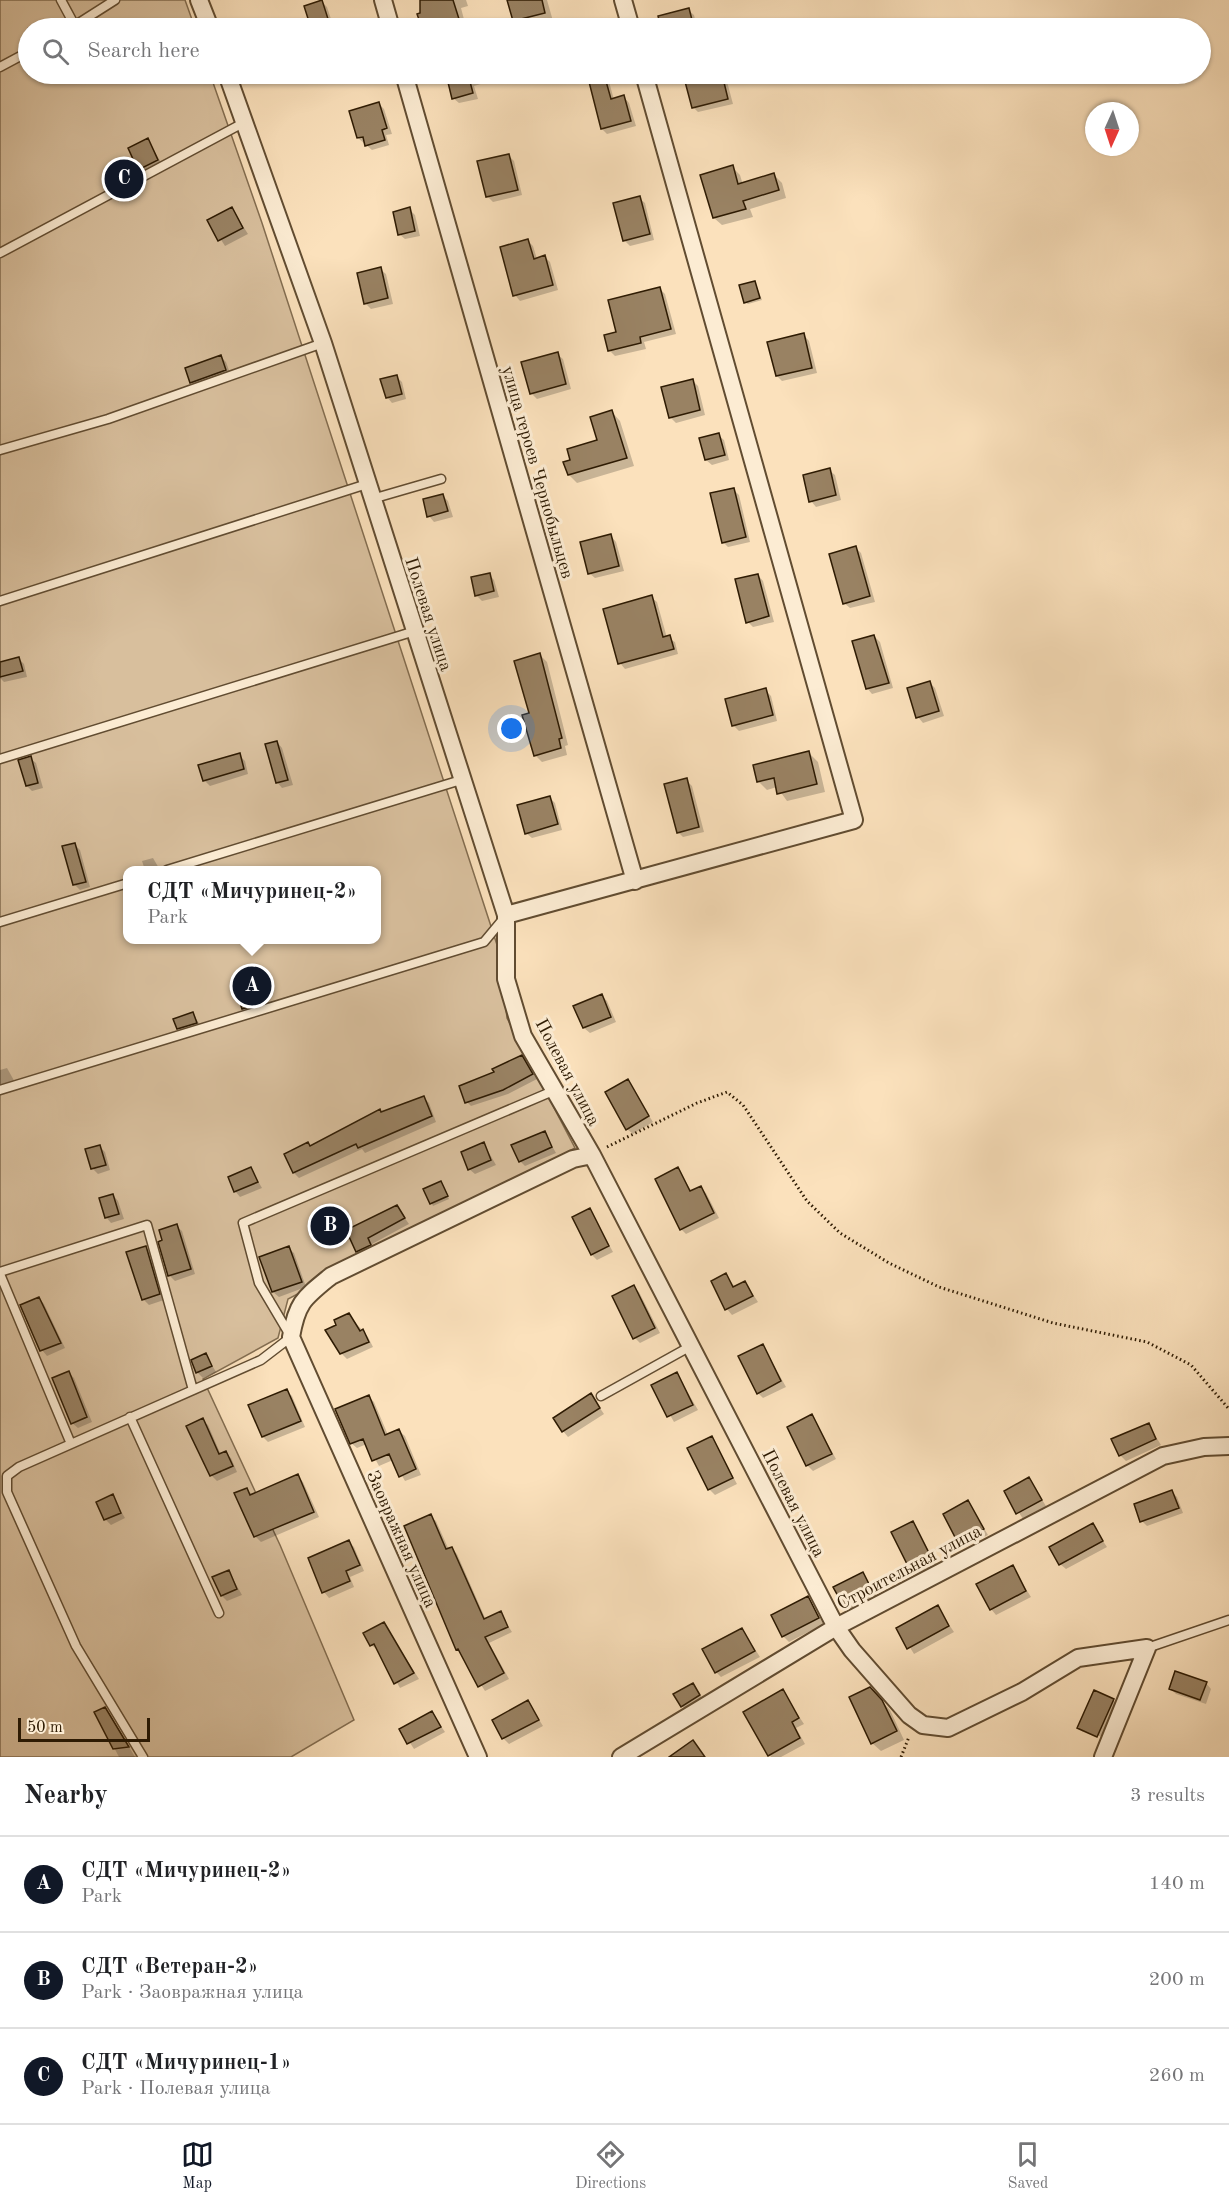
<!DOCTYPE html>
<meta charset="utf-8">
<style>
:root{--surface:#fff;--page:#f2f2f2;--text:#202124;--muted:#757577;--line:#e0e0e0;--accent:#111827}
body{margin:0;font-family:"Old Standard TT",serif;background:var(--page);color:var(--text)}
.compass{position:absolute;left:1085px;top:102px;width:54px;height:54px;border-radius:50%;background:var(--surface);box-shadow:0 2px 4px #0004;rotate:183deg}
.scale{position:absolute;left:18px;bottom:15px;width:132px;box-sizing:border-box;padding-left:6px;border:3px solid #2e1b03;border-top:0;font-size:16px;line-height:21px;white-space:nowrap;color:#2e1b03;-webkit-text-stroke:4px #fcecd3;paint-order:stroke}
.you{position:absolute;left:512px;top:729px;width:21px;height:21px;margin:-15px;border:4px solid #fff;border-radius:50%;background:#1a73e8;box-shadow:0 0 0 9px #1a73e833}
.badge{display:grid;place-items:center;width:39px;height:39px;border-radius:50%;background:var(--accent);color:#fff;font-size:20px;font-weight:700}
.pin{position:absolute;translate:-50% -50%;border:3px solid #fff;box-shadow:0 2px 6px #0006}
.popup{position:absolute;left:123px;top:866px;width:258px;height:78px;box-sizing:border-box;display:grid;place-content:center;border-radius:12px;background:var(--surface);filter:drop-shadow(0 2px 4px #0005);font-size:20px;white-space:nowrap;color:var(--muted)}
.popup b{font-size:22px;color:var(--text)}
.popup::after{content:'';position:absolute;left:50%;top:100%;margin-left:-12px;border:12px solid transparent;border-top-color:var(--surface)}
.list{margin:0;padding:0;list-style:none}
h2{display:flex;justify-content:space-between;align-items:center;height:78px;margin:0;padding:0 24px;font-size:26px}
h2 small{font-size:20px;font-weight:400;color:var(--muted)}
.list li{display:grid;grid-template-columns:39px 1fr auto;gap:18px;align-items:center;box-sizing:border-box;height:96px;padding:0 24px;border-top:2px solid var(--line)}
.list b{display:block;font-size:22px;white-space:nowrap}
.list p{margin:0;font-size:20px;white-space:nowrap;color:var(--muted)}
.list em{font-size:20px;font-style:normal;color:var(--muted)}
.icon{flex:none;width:33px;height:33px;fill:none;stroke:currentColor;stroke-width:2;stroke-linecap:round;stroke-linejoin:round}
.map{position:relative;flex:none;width:1229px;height:1757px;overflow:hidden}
.search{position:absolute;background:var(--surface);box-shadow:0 2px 4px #0004;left:18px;right:18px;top:18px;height:66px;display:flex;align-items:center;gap:15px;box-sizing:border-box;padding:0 21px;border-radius:33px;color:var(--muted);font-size:22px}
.sheet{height:366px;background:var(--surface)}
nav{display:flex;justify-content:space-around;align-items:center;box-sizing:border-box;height:84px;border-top:2px solid var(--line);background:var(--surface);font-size:16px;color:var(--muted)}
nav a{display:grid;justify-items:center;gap:3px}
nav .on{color:var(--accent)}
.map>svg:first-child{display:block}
</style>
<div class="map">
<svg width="1229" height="1757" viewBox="0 0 1229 1757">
<rect width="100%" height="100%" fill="#fbe1bc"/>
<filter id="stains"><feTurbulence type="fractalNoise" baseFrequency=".00333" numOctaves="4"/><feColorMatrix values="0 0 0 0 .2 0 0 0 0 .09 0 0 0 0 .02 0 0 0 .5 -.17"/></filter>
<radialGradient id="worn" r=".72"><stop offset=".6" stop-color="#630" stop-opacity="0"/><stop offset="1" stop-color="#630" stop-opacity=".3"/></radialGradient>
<path fill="#d8bf9d" stroke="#836d50" stroke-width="1.5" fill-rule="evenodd" d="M0,0H185L195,28H28V74H210L262,223L500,954L507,1018L575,1148L288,1299L278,1338L203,1379L280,1545L354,1720L291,1757H0ZM128,870H376V940H128Z"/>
<path fill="#0003" d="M422,0H466L468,6L461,8L466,27L423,28L419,15L422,14L420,7L423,6Z
M508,0H547L553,21L522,28L514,21Z
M322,2L327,7L334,28L312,27Z
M688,10L694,15L697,28H662L659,17Z
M447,74H482L484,83L474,86L478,99L459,103L453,98Z
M588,74H611H607L614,100L624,97L629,103L636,126L607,134L602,129Z
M685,74H725L733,104L698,112L693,107Z
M379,104L384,109L392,134L386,135L389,145L372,150L358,138Z
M148,140L163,166L144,175L139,169Z
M508,155L514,161L522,195L493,202L488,197Z
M732,167L740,175L743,185L774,175L782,183L786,198L750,209L753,217L722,225L714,218Z
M639,198L645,203L654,240L630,246L624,240Z
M232,209L248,234L225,246L209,221Z
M409,209L415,215L420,236L405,239L399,234Z
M528,241L533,246L537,259L545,257L550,262L558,290L520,301L515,295Z
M380,269L386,274L393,304L371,309L366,304Z
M755,282L762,300L748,304L745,302Z
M660,289L665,294L676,334L644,342L646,349L615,356L610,351L606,336L618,334Z
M804,335L809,341L817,373L782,381L777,376Z
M557,354L563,359L571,389L537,399L531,393Z
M220,356L226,362L231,376L197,388L192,382Z
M396,376L402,382L406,399L392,403L387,397Z
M692,380L698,386L705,415L676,423L670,417Z
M612,412L620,421L634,466L577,483L569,475L599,441Z
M718,435L724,440L729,460L712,465L706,460Z
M829,470L835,475L841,500L816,507L811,501Z
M733,489L739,495L750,542L728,547L723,542Z
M443,496L448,501L453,517L434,522L429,516Z
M611,536L616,542L624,571L595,578L589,573Z
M856,548L861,553L875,602L850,608L844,603Z
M489,574L494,580L499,597L482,601L476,595Z
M758,575L763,581L774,622L753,627L748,622Z
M651,597L657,602L667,638L675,642L678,654L625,669L620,663Z
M874,636L880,642L893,688L872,694L867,688Z
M540,655L547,662L568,745L565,746L567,755L542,762L535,755L531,714Z
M19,659L24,664L27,677L4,682L0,678V663Z
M930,683L935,688L944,716L923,723L918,717Z
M765,690L771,696L777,721L739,731L733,725Z
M277,742L282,748L293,785L282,788L277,782Z
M809,753L818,762L825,792L787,801L777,787L767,790L758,781Z
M239,755L245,761L248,774L210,786L204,780Z
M30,758L36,763L43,788L32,791L27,786Z
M686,780L692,786L704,832L683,837L678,832Z
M550,798L555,803L562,830L532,838L526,833Z
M74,844L80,850L90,887L80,890L74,884Z
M153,858L160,870H145L142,861Z
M257,991L267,1008L249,1014L244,1008Z
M602,996L607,1001L616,1022L590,1033L584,1028L575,1006Z
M193,1014L202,1028L184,1034L178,1028Z
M521,1056L537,1079L508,1094L471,1106L467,1102L496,1072Z
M7,1068L16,1084L0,1087V1070Z
M627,1081L653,1122L633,1134L627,1129Z
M424,1098L429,1103L436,1122L365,1153L362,1149L299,1178L294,1173L286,1154L311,1147L382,1114Z
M544,1132L556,1153L525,1166L520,1161Z
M484,1144L496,1165L475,1174L469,1169Z
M100,1147L105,1152L110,1170L98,1174L93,1169L87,1150Z
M251,1169L262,1188L240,1197L235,1191Z
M678,1169L692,1192L701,1188L706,1193L719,1218L686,1234L681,1229Z
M441,1183L449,1199L433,1206L425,1190Z
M113,1195L118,1201L124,1219L111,1223L106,1217Z
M397,1207L409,1224L372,1244L375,1251L362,1257L357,1252L348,1231Z
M590,1210L613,1252L597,1260L592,1255Z
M176,1226L182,1231L195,1274L175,1281L169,1275Z
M146,1247L151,1253L164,1300L149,1305L143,1299Z
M288,1248L294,1253L306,1287L279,1297L273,1292Z
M726,1275L735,1287L745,1282L758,1302L732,1315L727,1309Z
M634,1287L639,1292L660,1333L640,1343L635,1338Z
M39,1298L44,1304L65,1348L47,1356L42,1350Z
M349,1315L368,1337L373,1347L347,1359L341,1353L338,1326Z
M763,1346L786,1387L763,1398L758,1393Z
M206,1355L216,1372L203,1378L197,1372Z
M68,1372L74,1378L92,1422L78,1428L72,1423Z
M677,1374L698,1410L674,1422L653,1385Z
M286,1390L292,1396L305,1427L268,1442L263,1437Z
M591,1395L604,1414L568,1437L563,1431Z
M368,1396L374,1402L388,1435L399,1431L405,1436L421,1475L405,1481L393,1460L379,1466L367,1444L357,1448L351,1443Z
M812,1416L836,1459L813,1471L807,1465Z
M202,1420L208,1425L221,1455L225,1453L231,1458L237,1472L217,1481L212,1476L188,1426Z
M1148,1424L1161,1445L1126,1461L1120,1455Z
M712,1438L737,1484L715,1495L709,1489Z
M298,1476L303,1482L319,1517L261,1542L255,1536L247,1490L253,1495Z
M1029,1479L1046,1506L1023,1519L1006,1492Z
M1172,1492L1177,1497L1183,1513L1147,1526L1142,1521Z
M112,1496L125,1518L111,1525L105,1519Z
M968,1502L988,1535L965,1547L960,1542Z
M430,1516L436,1521L449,1550L452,1549L457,1554L486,1620L500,1613L512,1632L489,1643L509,1679L485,1691L458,1649L406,1526Z
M913,1523L937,1565L917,1575L893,1533Z
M1092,1525L1107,1547L1066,1569L1060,1564Z
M349,1542L354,1547L364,1571L350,1577L354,1587L329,1598L324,1592Z
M1012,1567L1031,1597L996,1615L991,1609Z
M229,1572L242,1595L227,1601L222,1596Z
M863,1574L877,1596L850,1610L836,1588Z
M808,1598L824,1624L789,1642L783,1636Z
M937,1607L954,1632L914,1654L898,1628Z
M384,1624L419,1679L400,1688L378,1650L371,1645Z
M742,1629L760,1657L721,1677L716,1672Z
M1206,1683L1211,1689L1206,1704L1176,1694L1170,1688Z
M695,1687L702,1698L684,1708L682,1706Z
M782,1691L804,1724L796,1728L805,1744L781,1757H771L745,1713Z
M878,1697L890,1710L904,1740L881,1751L872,1743Z
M1113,1700L1118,1705L1104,1738L1083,1729V1732L1079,1727Z
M528,1702L543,1726L509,1744L503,1738Z
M105,1709L110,1714L135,1757H119L96,1713Z
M432,1713L445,1732L414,1749L401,1729Z"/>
<path fill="#998263" stroke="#2e1b03" stroke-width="1.5" d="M322,0L329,22L311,28L304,6Z
M420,0H453L459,19L445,23L447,28H422L417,14L420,13Z
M507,0H542L545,13L513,21Z
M689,8L694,28H661L658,16Z
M446,74H468L473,93L452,99Z
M587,74H604L611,99L624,95L631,121L601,129Z
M683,74H722L728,99L692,108Z
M379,102L387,128L382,130L385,140L365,146L363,137L357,138L349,111Z
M148,138L158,160L138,170L128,148Z
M509,154L518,190L486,197L477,161Z
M733,165L738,184L774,173L779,190L743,201L746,209L713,218L700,175Z
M640,196L650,234L623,241L613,203Z
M232,207L243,228L218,241L207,220Z
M410,207L415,231L398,235L393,212Z
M528,239L534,259L545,255L553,285L513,296L500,247Z
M381,267L388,298L364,304L357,273Z
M755,281L760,298L744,303L739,285Z
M660,287L671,329L640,337L641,343L608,351L604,335L616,332L608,300Z
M804,333L812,368L776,376L767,342Z
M558,352L566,384L530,394L521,362Z
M221,355L226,370L190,383L185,368Z
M397,375L402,394L386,398L380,379Z
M693,379L700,410L669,418L661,387Z
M612,410L627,458L568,475L563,462L570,460L567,449L597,440L590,417Z
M719,433L725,455L705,460L699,438Z
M830,468L836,495L809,502L803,475Z
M734,488L746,537L722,543L710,493Z
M443,494L448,511L427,517L423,499Z
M611,534L619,566L588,574L580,542Z
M856,546L870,596L843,604L829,554Z
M490,573L494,591L475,596L471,577Z
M758,574L769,616L746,623L735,579Z
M652,595L663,637L670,635L674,649L618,664L603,609Z
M874,635L889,683L866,689L852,641Z
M540,653L562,738L559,739L561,748L534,756L522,715L529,713L514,661Z
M19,657L23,671L0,677V662Z
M930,681L939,711L916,718L907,688Z
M766,688L773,715L732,726L725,699Z
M277,741L288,780L276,783L265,744Z
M809,751L817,784L777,794L774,778L757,782L753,765Z
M240,753L244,769L203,781L198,765Z
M31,756L38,783L26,786L18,760Z
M687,778L699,827L677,833L664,784Z
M550,796L558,824L525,834L517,805Z
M75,843L86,882L73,885L62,846Z
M257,990L262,1003L242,1009L238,997Z
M602,994L611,1017L583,1028L573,1006Z
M193,1012L197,1023L177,1029L173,1019Z
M522,1055L533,1074L503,1090L465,1103L459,1086L494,1072L492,1069Z
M628,1079L649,1116L626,1130L605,1092Z
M424,1096L432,1116L358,1148L356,1144L293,1173L284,1154L308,1142L310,1146L380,1109L381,1112Z
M545,1131L552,1147L519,1162L511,1145Z
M484,1142L491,1160L468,1170L461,1152Z
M100,1145L106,1165L91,1169L85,1149Z
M251,1167L258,1182L234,1192L228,1177Z
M678,1167L690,1191L701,1186L714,1213L680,1230L655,1179Z
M441,1181L448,1196L430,1204L423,1189Z
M113,1194L119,1214L105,1218L99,1198Z
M397,1205L405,1218L368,1238L371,1245L356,1252L346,1230Z
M590,1208L609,1246L591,1255L572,1217Z
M177,1224L191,1269L168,1276L158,1242L162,1240L159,1230Z
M146,1246L160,1294L142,1300L126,1252Z
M289,1246L302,1282L272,1292L259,1257Z
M726,1273L733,1287L745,1281L753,1296L725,1310L711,1281Z
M634,1285L655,1328L633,1339L612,1296Z
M39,1297L61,1343L40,1351L20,1305Z
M349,1313L360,1331L363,1329L369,1342L340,1354L325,1330L336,1325L334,1320Z
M763,1344L781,1381L757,1394L738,1356Z
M206,1353L212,1366L196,1373L191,1360Z
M69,1371L87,1417L71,1424L52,1378Z
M677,1372L693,1405L667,1417L651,1385Z
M287,1389L301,1421L262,1437L248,1405Z
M591,1393L600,1408L562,1432L553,1418Z
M369,1395L385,1435L399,1429L416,1469L399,1477L389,1454L372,1461L363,1439L350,1444L335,1409Z
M812,1414L832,1454L806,1466L787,1427Z
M203,1418L219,1454L226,1451L233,1466L210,1476L186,1426Z
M1149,1423L1156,1439L1119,1456L1111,1439Z
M712,1436L733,1478L708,1490L687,1448Z
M298,1474L314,1512L254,1537L234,1493L247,1488L250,1495Z
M1029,1477L1042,1500L1016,1514L1004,1491Z
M1172,1490L1179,1508L1140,1522L1134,1504Z
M113,1494L121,1513L104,1520L96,1502Z
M968,1500L984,1529L958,1543L943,1514Z
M431,1514L446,1549L452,1547L484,1619L501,1611L508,1627L485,1637L504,1673L478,1687L458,1649L456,1650L404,1526Z
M913,1521L932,1559L910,1570L891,1532Z
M1093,1523L1103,1541L1059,1565L1049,1547Z
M349,1540L360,1565L346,1571L350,1581L322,1593L308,1558Z
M1013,1565L1026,1591L990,1610L976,1584Z
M229,1570L237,1589L221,1596L212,1577Z
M863,1572L872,1590L843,1605L833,1587Z
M808,1596L819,1618L782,1637L771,1615Z
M938,1605L949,1626L907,1649L896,1628Z
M384,1622L414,1673L394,1684L374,1644L370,1646L363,1633Z
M742,1628L755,1651L715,1673L702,1649Z
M1175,1671L1207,1682L1200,1700L1169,1689Z
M693,1683L700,1695L681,1707L673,1694Z
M870,1687L882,1700L897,1731L871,1744L849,1697Z
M783,1689L799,1718L792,1722L800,1738L768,1756L743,1712Z
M1094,1690L1114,1699L1097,1737L1077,1728Z
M528,1700L539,1720L502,1739L492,1720Z
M105,1707L129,1747L113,1749L94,1712Z
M432,1711L441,1727L407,1744L399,1729Z
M693,1740L705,1757H669Z"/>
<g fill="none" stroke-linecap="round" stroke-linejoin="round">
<g stroke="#614c31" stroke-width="11">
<path id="service" d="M61,0L75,26
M71,28L115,0
M0,67L28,52
M0,253L245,122
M0,450L108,419L323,343
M372,499L441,479
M0,601L367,484
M0,759L415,631
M167,870L461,780
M0,922L128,883
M0,1090L484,942L504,918
M0,1272L147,1225L193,1390
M0,1274L71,1444
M601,1396L691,1346
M130,1417L219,1613
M1147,1648L1229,1620
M143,1757L76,1646L7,1492V1476L19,1467L261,1360L291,1337L259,1283L243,1223L553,1091"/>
</g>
<g stroke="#614c31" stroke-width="20">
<path id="minor" d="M199,0L210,28
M383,0L391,28
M623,0L631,28
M227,74L323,343L506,915V979L523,1036L592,1155L836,1627L852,1650L909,1715L923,1725L948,1728L1022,1692L1078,1658L1147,1648L1103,1757
M404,74L635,881
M506,915L854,820L644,74
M478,1757L291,1337C297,1302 304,1298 331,1276L573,1159L592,1155
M621,1757L836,1627L1163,1456L1204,1447L1229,1446"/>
</g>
<path stroke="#2e1b03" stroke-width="3" stroke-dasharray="1.5 3" stroke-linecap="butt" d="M607,1147L697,1103L727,1092L743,1105L807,1201L840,1233L889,1263L939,1287L1053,1323L1147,1342L1191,1365L1229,1409
M901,1757L909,1737"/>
<use href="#service" stroke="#fcecd3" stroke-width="8"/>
<use href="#minor" stroke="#fcecd3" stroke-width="16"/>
</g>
<g text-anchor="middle" stroke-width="6" stroke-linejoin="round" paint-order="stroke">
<g font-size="18" fill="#2e1b03" stroke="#fcecd3">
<text transform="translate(538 472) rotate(74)" y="6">улица героев Чернобыльцев</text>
<text transform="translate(429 614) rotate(72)" y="6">Полевая улица</text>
<text transform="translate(568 1072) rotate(62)" y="6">Полевая улица</text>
<text transform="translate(794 1503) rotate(63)" y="6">Полевая улица</text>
<text transform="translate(402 1539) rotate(66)" y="6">Заовражная улица</text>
<text transform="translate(909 1567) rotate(-28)" y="6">Строительная улица</text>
</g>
</g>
<rect width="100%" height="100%" filter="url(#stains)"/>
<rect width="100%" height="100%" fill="url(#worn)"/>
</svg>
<svg class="compass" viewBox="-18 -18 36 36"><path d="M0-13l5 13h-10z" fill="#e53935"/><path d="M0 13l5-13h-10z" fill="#757577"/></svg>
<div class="scale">50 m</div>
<div class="you"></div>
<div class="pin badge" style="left:252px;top:986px">A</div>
<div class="popup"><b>СДТ «Мичуринец-2»</b>Park</div>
<div class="pin badge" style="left:330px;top:1226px">B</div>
<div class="pin badge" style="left:124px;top:179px">C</div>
<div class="search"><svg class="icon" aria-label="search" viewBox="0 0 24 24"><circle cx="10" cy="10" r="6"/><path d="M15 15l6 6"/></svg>Search here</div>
</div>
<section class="sheet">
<h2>Nearby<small>3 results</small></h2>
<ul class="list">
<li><span class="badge">A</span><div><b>СДТ «Мичуринец-2»</b><p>Park</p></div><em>140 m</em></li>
<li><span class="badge">B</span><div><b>СДТ «Ветеран-2»</b><p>Park · Заовражная улица</p></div><em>200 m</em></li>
<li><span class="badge">C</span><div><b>СДТ «Мичуринец-1»</b><p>Park · Полевая улица</p></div><em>260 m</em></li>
</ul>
</section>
<nav>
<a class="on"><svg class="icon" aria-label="map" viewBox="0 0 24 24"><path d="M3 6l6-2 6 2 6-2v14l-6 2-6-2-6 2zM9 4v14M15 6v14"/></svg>Map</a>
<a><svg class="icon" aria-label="directions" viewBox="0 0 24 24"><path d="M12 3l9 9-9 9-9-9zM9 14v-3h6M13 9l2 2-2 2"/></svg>Directions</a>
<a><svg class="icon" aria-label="saved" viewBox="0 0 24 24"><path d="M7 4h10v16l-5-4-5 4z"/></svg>Saved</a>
</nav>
